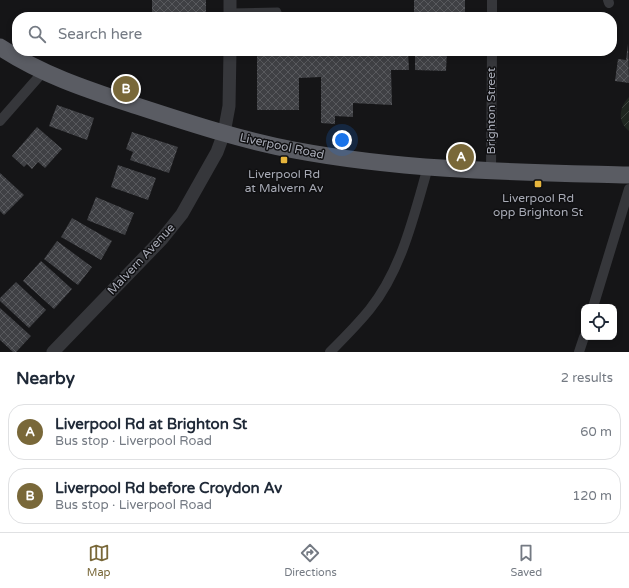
<!DOCTYPE html>
<meta charset="utf-8">
<style>
:root{--surface:#fff;--page:#f2f2f3;--text:#1f2937;--muted:#747a83;--line:#e0e1e3;--accent:#796839}
body{margin:0;font-family:"Varela Round",sans-serif;background:var(--page);color:var(--text)}
.controls{position:absolute;right:12px;bottom:12px;display:grid;overflow:hidden;border-radius:8px;box-shadow:0 2px 6px #0003}
.controls button{width:36px;height:36px;display:grid;place-items:center;padding:0;border:0;border-bottom:1px solid var(--line);background:var(--surface);color:var(--text);font:20px sans-serif}
.you{position:absolute;left:342px;top:140px;width:14px;height:14px;margin:-10px;border:3px solid #fff;border-radius:50%;background:#1a73e8;box-shadow:0 0 0 6px #1a73e833}
.badge{display:grid;place-items:center;width:26px;height:26px;border-radius:50%;background:var(--accent);color:#fff;font-size:13px;font-weight:700}
.pin{position:absolute;translate:-50% -50%;border:2px solid #fff;box-shadow:0 1px 4px #0006}
.list{margin:0;padding:0;list-style:none}
h2{display:flex;justify-content:space-between;align-items:center;height:52px;margin:0;padding:0 16px;font-size:17px}
h2 small{font-size:13px;font-weight:400;color:var(--muted)}
.list li{display:grid;grid-template-columns:26px 1fr auto;gap:12px;align-items:center;box-sizing:border-box;height:56px;margin:0 8px 8px;padding:0 8px;border:1px solid var(--line);border-radius:16px}
.list b{display:block;font-size:15px;white-space:nowrap}
.list p{margin:0;font-size:13px;white-space:nowrap;color:var(--muted)}
.list em{font-size:13px;font-style:normal;color:var(--muted)}
.icon{flex:none;width:22px;height:22px;fill:none;stroke:currentColor;stroke-width:2;stroke-linecap:round;stroke-linejoin:round}
.map{position:relative;flex:none;width:629px;height:352px;overflow:hidden}
.search{position:absolute;background:var(--surface);box-shadow:0 2px 6px #0003;left:12px;right:12px;top:12px;height:44px;display:flex;align-items:center;gap:10px;box-sizing:border-box;padding:0 14px;border-radius:16px;color:var(--muted);font-size:15px}
.sheet{height:180px;background:var(--surface)}
nav{display:flex;justify-content:space-around;align-items:center;box-sizing:border-box;height:56px;border-top:1px solid var(--line);background:var(--surface);font-size:11px;color:var(--muted)}
nav a{display:grid;justify-items:center;gap:2px}
nav .on{color:var(--accent)}
.map>svg:first-child{display:block}
</style>
<div class="map">
<svg width="629" height="352" viewBox="0 0 629 352">
<defs>
<pattern id="garden-furrows" width="10" height="10" patternUnits="userSpaceOnUse"><rect width="10" height="10" fill="#1f2620"/><path d="M-1 1l2-2M0 10L10 0M9 11l2-2" fill="none" stroke="#3d433e"/></pattern>
<pattern id="building-cross-hatch" width="8" height="8" patternUnits="userSpaceOnUse"><rect width="8" height="8" fill="#3f4044"/><path d="M0 0l8 8M0 8l8-8" fill="none" stroke="#58595d"/></pattern>
</defs>
<rect width="100%" height="100%" fill="#151517"/>
<path fill="url(#garden-furrows)" d="M629,97V131C617,122 619,107 629,97Z"/>
<path fill="url(#building-cross-hatch)" d="M152,0H206V17H152Z
M414,0H465V17H414Z
M628,44L629,83L615,81L618,59L626,60Z
M257,51H360V52L408,51L409,70H391L392,105L353,103V117L335,116V124L321,123V77L299,78V110H257Z
M415,51H447L446,71L415,70Z
M57,105L94,118L87,140L49,126Z
M37,127L62,149L45,168L38,162L32,169L27,164L24,167L12,156Z
M132,132L178,147L169,173L130,160L133,152L126,149Z
M118,165L156,178L148,200L111,187Z
M0,173L24,195L4,215L0,211Z
M96,197L134,213L125,235L87,220Z
M72,218L112,241L101,260L61,237Z
M57,241L92,267L78,285L44,259Z
M41,261L72,289L54,309L23,281Z
M16,282L46,310L29,328L0,301V298Z
M0,308L31,336L16,352H13L0,340Z"/>
<g fill="none" stroke-linecap="round" stroke-linejoin="round">
<path stroke="#36373b" stroke-width="5" d="M231,11L278,10L281,17"/>
<path stroke="#36373b" stroke-width="10" d="M608,0L609,3
M492,17V0
M0,121L43,72
M491,171L492,51
M593,307L629,189
M330,352C344,338 358,324 370,309C402,269 414,215 428,167
M579,352L584,337"/>
<path stroke="#36373b" stroke-width="13" d="M230,0V17
M53,352L162,239L182,214L217,152L224,133L229,106L230,51"/>
<path stroke="#5a5c63" stroke-width="17" d="M0,47C42,75 89,90 137,106C189,123 241,140 294,150C405,171 517,172 629,175"/>
</g>
<g fill="#e7b53c" stroke="#101012" stroke-width="1.5">
<rect x="280" y="156" width="8" height="8" rx="2"/>
<rect x="534" y="180" width="8" height="8" rx="2"/>
</g>
<g text-anchor="middle" stroke-width="3" stroke-linejoin="round" paint-order="stroke">
<g font-size="12" fill="#a8abb6" stroke="#101012">
<text transform="translate(491 111) rotate(-90)" y="4">Brighton Street</text>
<text transform="translate(282 146) rotate(12)" y="4">Liverpool Road</text>
<text transform="translate(141 259) rotate(-47)" y="4">Malvern Avenue</text>
</g>
<g font-size="12" fill="#a8abb6" stroke="#101012">
<text x="284" y="178">Liverpool Rd<tspan x="284" dy="14">at Malvern Av</tspan></text>
<text x="538" y="202">Liverpool Rd<tspan x="538" dy="14">opp Brighton St</tspan></text>
</g>
</g>
</svg>
<div class="controls">
<button><svg class="icon" aria-label="locate" viewBox="0 0 24 24"><circle cx="12" cy="12" r="6"/><path d="M12 2v4M12 18v4M2 12h4M18 12h4"/></svg></button>
</div>
<div class="you"></div>
<div class="pin badge" style="left:461px;top:157px">A</div>
<div class="pin badge" style="left:126px;top:89px">B</div>
<div class="search"><svg class="icon" aria-label="search" viewBox="0 0 24 24"><circle cx="10" cy="10" r="6"/><path d="M15 15l6 6"/></svg>Search here</div>
</div>
<section class="sheet">
<h2>Nearby<small>2 results</small></h2>
<ul class="list">
<li><span class="badge">A</span><div><b>Liverpool Rd at Brighton St</b><p>Bus stop · Liverpool Road</p></div><em>60 m</em></li>
<li><span class="badge">B</span><div><b>Liverpool Rd before Croydon Av</b><p>Bus stop · Liverpool Road</p></div><em>120 m</em></li>
</ul>
</section>
<nav>
<a class="on"><svg class="icon" aria-label="map" viewBox="0 0 24 24"><path d="M3 6l6-2 6 2 6-2v14l-6 2-6-2-6 2zM9 4v14M15 6v14"/></svg>Map</a>
<a><svg class="icon" aria-label="directions" viewBox="0 0 24 24"><path d="M12 3l9 9-9 9-9-9zM9 14v-3h6M13 9l2 2-2 2"/></svg>Directions</a>
<a><svg class="icon" aria-label="saved" viewBox="0 0 24 24"><path d="M7 4h10v16l-5-4-5 4z"/></svg>Saved</a>
</nav>
